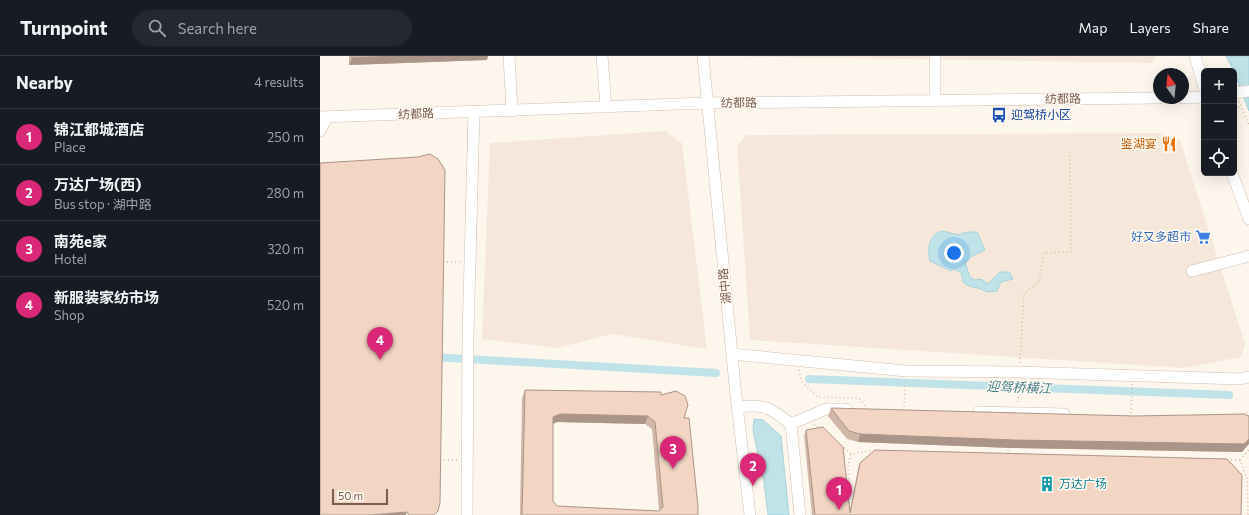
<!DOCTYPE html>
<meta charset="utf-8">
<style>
:root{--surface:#171b24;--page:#242831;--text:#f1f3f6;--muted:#9ea1a6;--line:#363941;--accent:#db2777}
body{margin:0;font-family:Commissioner,"Noto Sans SC",sans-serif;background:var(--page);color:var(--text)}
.controls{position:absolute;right:12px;top:12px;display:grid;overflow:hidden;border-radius:6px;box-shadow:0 4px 16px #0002}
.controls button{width:36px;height:36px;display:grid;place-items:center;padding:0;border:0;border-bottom:1px solid var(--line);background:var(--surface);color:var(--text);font:20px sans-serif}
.compass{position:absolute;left:833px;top:12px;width:36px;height:36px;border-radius:50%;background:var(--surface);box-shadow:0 4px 16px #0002;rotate:345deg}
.scale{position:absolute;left:12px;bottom:10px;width:56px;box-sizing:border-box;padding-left:4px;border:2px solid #7a5c4d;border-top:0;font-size:11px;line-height:14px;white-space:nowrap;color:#7a5c4d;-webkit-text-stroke:3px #fffaf3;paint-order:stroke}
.you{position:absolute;left:634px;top:197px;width:14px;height:14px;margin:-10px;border:3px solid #fff;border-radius:50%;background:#1a73e8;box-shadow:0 0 0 6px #1a73e833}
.badge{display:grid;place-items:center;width:26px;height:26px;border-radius:50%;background:var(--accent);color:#fff;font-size:13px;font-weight:700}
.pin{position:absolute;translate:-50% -33px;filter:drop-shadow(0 1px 2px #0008)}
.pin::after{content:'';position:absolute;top:21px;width:14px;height:12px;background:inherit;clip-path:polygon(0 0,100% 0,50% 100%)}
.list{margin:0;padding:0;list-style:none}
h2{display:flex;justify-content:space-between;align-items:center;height:52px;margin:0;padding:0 16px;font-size:17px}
h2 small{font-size:13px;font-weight:400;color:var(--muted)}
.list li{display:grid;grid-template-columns:26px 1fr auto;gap:12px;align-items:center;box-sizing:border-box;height:56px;padding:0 16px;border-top:1px solid var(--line)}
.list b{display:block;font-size:15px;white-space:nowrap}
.list p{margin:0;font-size:13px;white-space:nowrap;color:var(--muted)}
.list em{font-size:13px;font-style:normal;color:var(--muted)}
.icon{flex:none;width:22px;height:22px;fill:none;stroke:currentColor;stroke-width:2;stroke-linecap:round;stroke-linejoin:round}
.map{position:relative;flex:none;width:929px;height:459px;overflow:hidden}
header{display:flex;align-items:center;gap:24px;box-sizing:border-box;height:56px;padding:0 20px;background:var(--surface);border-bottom:1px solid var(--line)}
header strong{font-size:19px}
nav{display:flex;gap:22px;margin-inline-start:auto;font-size:14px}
.search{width:280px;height:36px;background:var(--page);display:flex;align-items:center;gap:10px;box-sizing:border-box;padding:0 14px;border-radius:22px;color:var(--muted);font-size:15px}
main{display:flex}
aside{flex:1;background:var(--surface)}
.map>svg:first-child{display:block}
</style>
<header>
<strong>Turnpoint</strong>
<div class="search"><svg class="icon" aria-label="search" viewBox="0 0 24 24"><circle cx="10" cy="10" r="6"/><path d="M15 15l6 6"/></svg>Search here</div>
<nav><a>Map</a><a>Layers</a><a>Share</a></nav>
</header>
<main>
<aside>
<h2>Nearby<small>4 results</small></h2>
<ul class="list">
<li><span class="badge">1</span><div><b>锦江都城酒店</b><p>Place</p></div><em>250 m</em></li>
<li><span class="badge">2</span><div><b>万达广场(西)</b><p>Bus stop · 湖中路</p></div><em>280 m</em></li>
<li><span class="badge">3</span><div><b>南苑e家</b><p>Hotel</p></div><em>320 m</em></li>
<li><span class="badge">4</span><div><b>新服装家纺市场</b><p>Shop</p></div><em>520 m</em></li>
</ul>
</aside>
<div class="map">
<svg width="929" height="459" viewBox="0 0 929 459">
<rect width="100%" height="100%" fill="#fdf6ec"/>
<path fill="#f5e8da" d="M403,0H837L831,7Z
M345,75L362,87L387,293L292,278L238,292L162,283L170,87Z
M840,77L860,84L925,288L921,301L864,312L430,284L417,90L426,79Z"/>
<path fill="#bfe3e8" stroke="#a5d3da" d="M906,0H929V55L914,15Z
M623,175L638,179L647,176H657L665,194L652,200L645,207L650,221L655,224L661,223L668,228L680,216H689L693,223L681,226L677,235L667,236C659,230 650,233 643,226L641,216L634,213L631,215L610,205C607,193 609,177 623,175Z
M434,363L443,364L461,380L469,459H448L444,426L433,374Z"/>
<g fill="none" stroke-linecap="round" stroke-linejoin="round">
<path stroke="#bfe3e8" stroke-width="8" d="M112,301L396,317
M489,323L909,339"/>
<g stroke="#d1beb0" stroke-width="12">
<path id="minor" d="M189,0L192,55
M282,0L286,51
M383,0L416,340L430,459
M615,0V45
M875,0L884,32
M863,42L884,41
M0,61L387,47L839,42
M0,75L7,61
M912,117L929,163
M872,215L929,200
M412,298L586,315L698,316L919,323L929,321
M417,351C446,348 448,351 471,368L506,353H526
M659,356L744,358
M471,368L480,459
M147,459L148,281L154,56"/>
</g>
<path stroke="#d9b8a5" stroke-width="1.5" stroke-dasharray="1 3" stroke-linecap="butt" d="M919,45L929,69
M914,51H920
M123,206H141
M700,307L704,238L719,225L724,197L751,196L750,98
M479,314L482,326L498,341L539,342L548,354
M698,325V347
M584,355L585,325
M923,359L929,355
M811,361L812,328
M494,368L501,373
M521,389L531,398L556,394
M688,390V398
M120,404H138
M907,404H920L927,422L928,459
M920,404L929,394
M530,451L528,410L531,398"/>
<use href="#minor" stroke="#fff" stroke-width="11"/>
<g stroke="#d1beb0" stroke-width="12" stroke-linecap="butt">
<path id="minor-bridge" d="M914,37L929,35"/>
</g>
<use href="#minor-bridge" stroke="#fff" stroke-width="11"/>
</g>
<path fill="#d1b7a8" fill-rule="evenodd" d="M29,0H168L167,4L29,9Z
M205,334L341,339L364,362L378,459H200L202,342ZM237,366L325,368L332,373L339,454V455L237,450L233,445V368Z
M511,352L922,396L692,392L538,386L527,383L508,360Z
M486,374L530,454L538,413L540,407L921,459H492L484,380Z"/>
<path fill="#aa9588" d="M73,0H168L167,4L29,9L32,2Z
M240,358L328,360L325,368L237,366L230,369L233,361Z
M540,378L929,383V388L922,396L692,392L538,386Z
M87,456L86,459H50Z"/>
<path fill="#f3d5c3" stroke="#aa9588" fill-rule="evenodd" d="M32,0H73L32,2Z
M110,98L118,103L125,114L120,447L118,455L114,459H89L87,456L50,459H0V107L98,101Z
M205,334L341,336V339L356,335L365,340L368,349L364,362H369L378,451V459H202ZM240,358L328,360L335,366L343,451L339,455L237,450L233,445V361Z
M511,352L814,360L924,358L929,360V383L924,388L694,384L540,378L529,375Z
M503,371L523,391L530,457L540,407L555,394L907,403L922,419L921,459H495L486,374Z"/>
<defs>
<g id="bus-bare" transform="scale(1.2)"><path d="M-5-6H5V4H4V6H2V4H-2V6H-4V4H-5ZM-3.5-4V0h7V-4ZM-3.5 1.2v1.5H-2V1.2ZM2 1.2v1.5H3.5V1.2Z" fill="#1a4fb4" stroke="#fffaf3" stroke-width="2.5" paint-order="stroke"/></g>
<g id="restaurant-bare" transform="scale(1.2)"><path d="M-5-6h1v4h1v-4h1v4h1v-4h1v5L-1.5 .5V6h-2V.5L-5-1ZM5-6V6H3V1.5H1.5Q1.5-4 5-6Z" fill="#e8710a" stroke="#fffaf3" stroke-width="2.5" paint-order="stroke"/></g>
<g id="supermarket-bare" transform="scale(1.2)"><path d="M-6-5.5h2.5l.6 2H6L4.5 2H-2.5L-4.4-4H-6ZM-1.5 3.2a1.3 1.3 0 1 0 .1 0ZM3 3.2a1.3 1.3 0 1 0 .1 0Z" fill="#3f7fe0" stroke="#fffaf3" stroke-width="2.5" paint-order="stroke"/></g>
<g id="building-bare" transform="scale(1.2)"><path d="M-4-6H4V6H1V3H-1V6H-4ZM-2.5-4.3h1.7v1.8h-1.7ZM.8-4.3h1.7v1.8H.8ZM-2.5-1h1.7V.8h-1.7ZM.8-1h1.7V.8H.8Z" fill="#0f9aa8" stroke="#fffaf3" stroke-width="2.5" paint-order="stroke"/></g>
</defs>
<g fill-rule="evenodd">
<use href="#bus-bare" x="679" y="59"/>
<use href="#restaurant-bare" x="849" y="88"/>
<use href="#supermarket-bare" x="883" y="181"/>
<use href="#building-bare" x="727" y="428"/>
</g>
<g text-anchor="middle" stroke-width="3" stroke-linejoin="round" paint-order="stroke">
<g font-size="12" fill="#7a5c4d" stroke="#fffaf3">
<text transform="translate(743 43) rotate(-1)" y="4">纺都路</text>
<text transform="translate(419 47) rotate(-1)" y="4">纺都路</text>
<text transform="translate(96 58) rotate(-2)" y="4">纺都路</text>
<text transform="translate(405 230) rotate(-96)" y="4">湖中路</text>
</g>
<g font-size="12" fill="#164399" stroke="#fffaf3" text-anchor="start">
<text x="691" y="63">迎驾桥小区</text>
</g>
<g font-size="12" fill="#c56008" stroke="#fffaf3" text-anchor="end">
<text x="837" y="92">鉴湖宴</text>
</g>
<g font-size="12" fill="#366cbe" stroke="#fffaf3" text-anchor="end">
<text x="871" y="185">好又多超市</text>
</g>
<g font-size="12" fill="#0d838f" stroke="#fffaf3" text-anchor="start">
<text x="739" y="432">万达广场</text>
</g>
<g font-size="13" font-style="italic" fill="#437c86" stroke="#fffaf3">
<text transform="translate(699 331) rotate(2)" y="5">迎驾桥横江</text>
</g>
</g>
</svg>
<div class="controls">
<button>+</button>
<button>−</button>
<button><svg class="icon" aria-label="locate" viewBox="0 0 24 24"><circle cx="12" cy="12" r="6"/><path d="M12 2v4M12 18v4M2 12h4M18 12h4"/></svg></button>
</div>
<svg class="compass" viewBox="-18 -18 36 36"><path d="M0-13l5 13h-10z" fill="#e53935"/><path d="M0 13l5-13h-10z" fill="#9ea1a6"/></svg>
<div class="scale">50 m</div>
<div class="you"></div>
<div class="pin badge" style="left:519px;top:454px">1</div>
<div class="pin badge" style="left:433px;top:430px">2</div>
<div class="pin badge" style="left:353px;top:413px">3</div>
<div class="pin badge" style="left:60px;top:304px">4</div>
</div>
</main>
